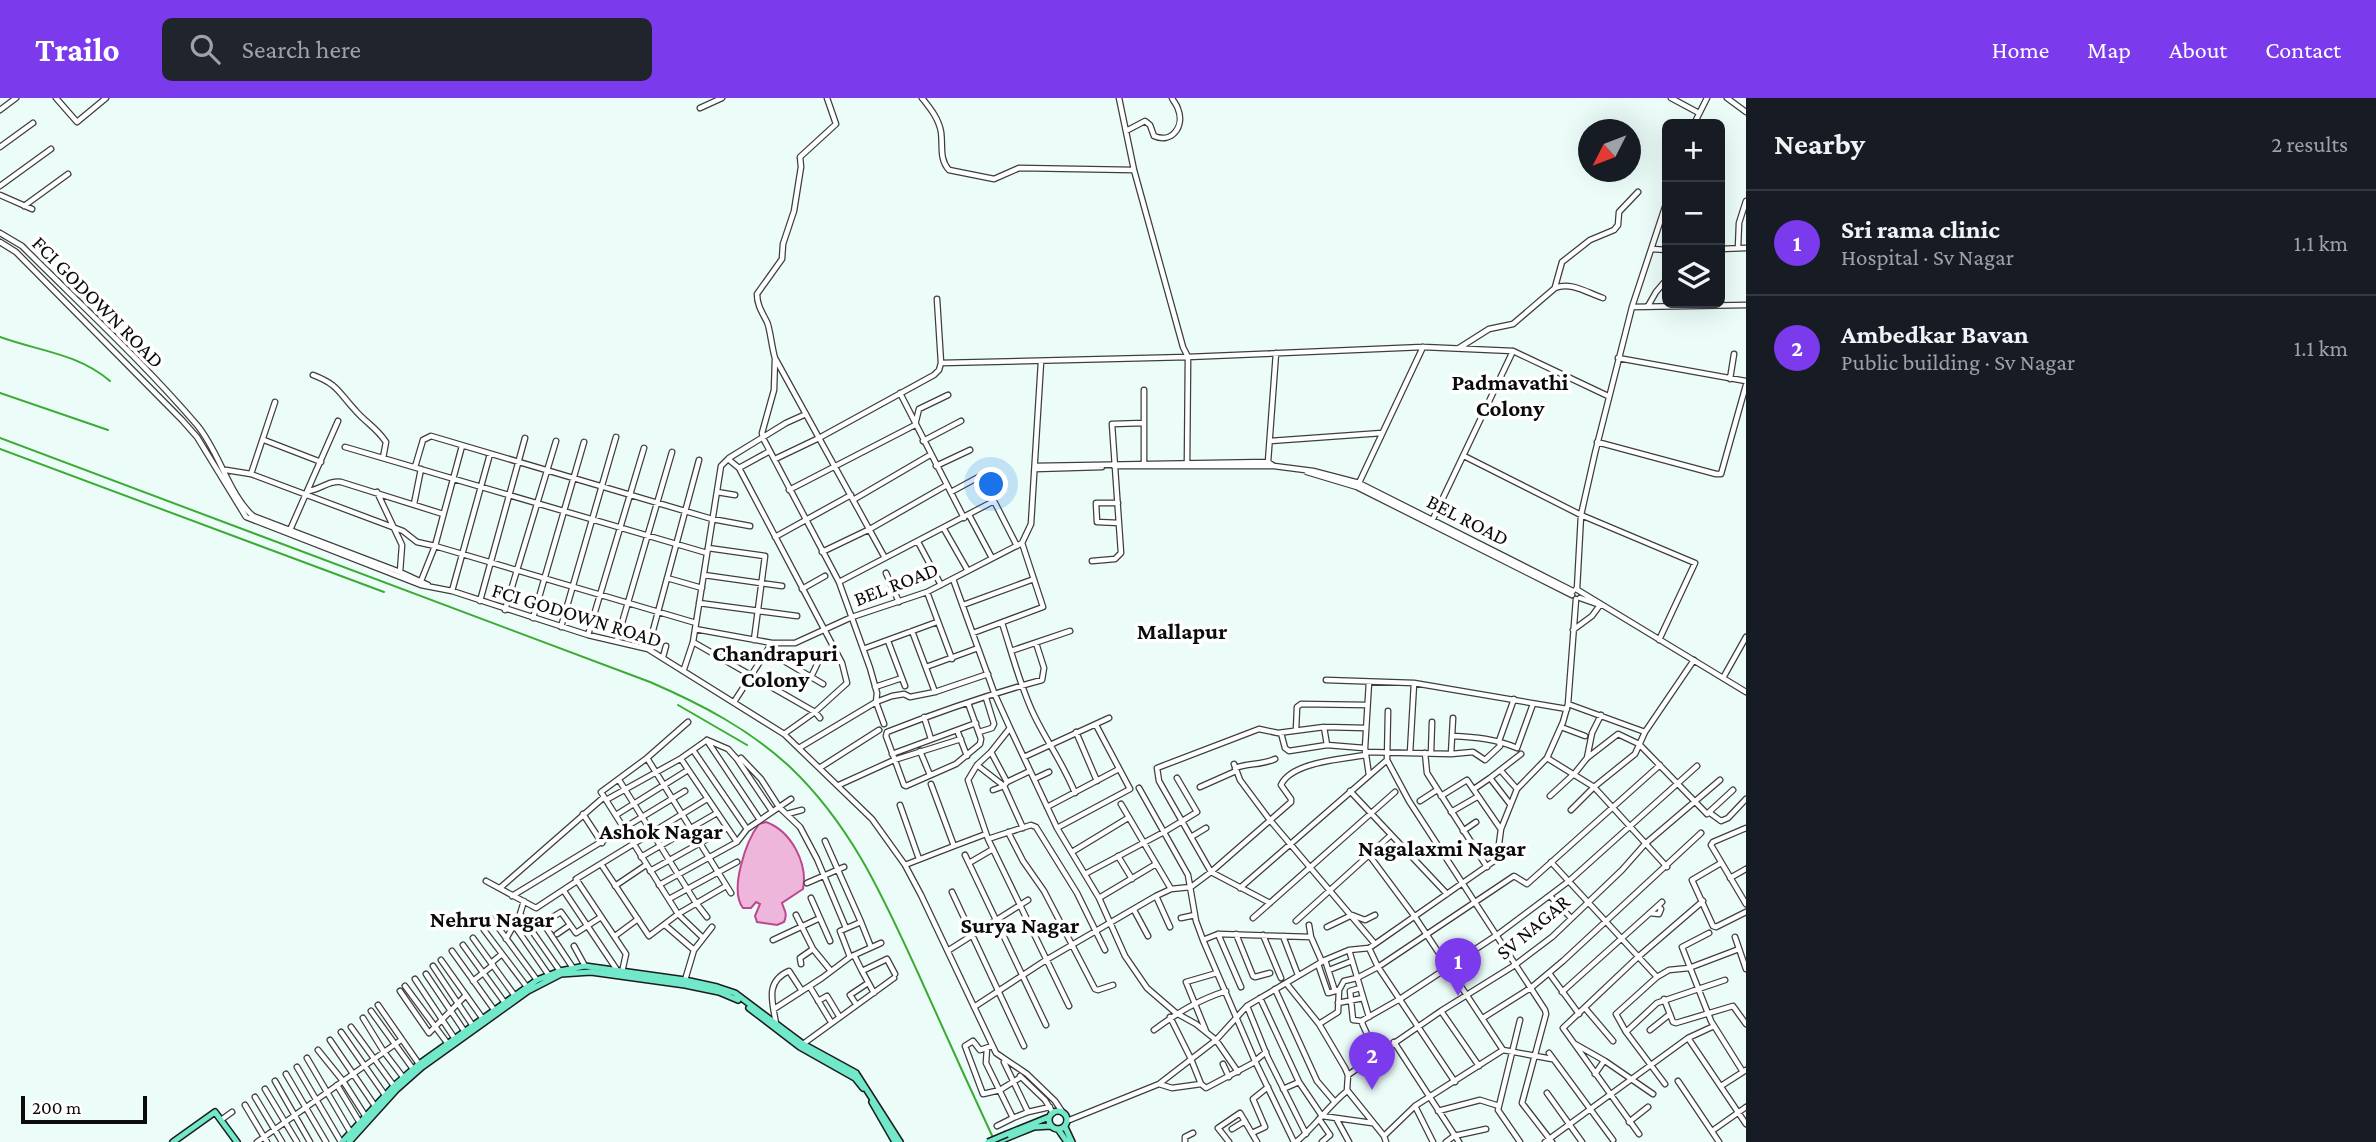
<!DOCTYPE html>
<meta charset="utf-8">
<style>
:root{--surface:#171b24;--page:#20242c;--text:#f1f3f6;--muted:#9ea1a6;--line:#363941;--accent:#7c3aed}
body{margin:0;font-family:"Crimson Pro",serif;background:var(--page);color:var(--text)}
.controls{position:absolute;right:21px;top:21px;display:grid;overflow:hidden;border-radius:10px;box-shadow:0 7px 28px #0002}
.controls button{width:63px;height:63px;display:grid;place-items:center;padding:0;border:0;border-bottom:2px solid var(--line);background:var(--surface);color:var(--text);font:35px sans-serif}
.compass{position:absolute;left:1578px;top:21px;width:63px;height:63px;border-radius:50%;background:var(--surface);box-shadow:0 7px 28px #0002;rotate:228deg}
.scale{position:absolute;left:21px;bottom:18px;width:126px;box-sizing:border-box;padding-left:7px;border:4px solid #0b0b0b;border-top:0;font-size:19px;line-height:24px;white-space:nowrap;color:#0b0b0b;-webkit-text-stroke:5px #fff;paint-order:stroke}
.you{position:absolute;left:992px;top:387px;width:24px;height:24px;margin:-18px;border:5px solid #fff;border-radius:50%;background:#1a73e8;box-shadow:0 0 0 10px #1a73e833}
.badge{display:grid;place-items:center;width:46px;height:46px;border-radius:50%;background:var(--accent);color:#fff;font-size:23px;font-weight:700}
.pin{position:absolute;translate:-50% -58px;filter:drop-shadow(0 2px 4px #0008)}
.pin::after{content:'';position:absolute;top:37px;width:24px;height:21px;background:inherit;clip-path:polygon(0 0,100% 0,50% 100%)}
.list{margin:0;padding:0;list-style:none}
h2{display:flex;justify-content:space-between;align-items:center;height:91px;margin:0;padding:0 28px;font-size:30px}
h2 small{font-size:23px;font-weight:400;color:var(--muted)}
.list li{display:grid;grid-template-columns:46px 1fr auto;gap:21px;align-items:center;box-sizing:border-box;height:105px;padding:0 28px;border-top:2px solid var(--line)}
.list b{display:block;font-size:26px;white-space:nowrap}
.list p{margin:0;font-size:23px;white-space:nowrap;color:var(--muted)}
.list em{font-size:23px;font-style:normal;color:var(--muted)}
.icon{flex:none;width:38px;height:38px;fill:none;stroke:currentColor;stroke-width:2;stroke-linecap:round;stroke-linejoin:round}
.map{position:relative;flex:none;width:1746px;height:1044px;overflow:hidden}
header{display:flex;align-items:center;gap:42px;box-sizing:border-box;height:98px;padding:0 35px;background:var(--accent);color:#fff}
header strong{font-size:33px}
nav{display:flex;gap:38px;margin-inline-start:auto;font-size:24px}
.search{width:490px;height:63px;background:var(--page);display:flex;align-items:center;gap:18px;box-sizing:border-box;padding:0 24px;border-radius:10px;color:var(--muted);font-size:26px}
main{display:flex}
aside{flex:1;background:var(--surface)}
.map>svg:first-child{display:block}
</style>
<header>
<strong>Trailo</strong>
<div class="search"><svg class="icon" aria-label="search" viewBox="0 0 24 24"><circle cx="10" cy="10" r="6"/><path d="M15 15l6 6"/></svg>Search here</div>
<nav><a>Home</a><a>Map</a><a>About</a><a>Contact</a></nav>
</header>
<main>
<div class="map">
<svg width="1746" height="1044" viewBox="0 0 1746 1044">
<rect width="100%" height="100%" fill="#ecfdf9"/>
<path fill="#eeb6da" stroke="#bd468f" stroke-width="2" d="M766,724C791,733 808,765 803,791L782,805C784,812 788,815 784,824L777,827L757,824L755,818L760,806L756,804L751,810H743C729,792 746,743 759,726Z"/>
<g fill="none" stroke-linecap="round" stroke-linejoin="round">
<g stroke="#3e3e3e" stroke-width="7">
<path id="minor" d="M56,0L77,24L106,0
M827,0L836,26L800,59L801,69L794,113L783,146L782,161L757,196C757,207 762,214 767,224C770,230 772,251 775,260L885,460
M922,0C930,10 939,21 941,34C943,48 939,61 949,72L994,81L1019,70L1134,72
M1119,0L1134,72L1183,249L1188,259L1187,368
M1671,0L1699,15
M1727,0L1746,14
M700,10L722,0
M0,12L16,0
M1694,26L1707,0
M1126,33L1145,23L1150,27L1154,38C1172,46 1185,28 1178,11C1177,7 1174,4 1172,0
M0,49L33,25
M0,88L51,51
M0,97L32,111
M24,108L68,76
M0,135L22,148C81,207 143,264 197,327C219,353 229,397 253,418L400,474L428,487
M0,144L16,154L182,322L197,339L246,419L421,487L452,493L588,537L648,551L784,636L872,721L905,767L921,797L996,955L1027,976L1055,1003L1063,1015
M1738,150L1739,125L1746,103
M1652,151L1667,152
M1720,151L1746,150
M1555,189L1562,164L1590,142L1614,132L1618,127L1619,114L1638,94
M937,201L941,265
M1648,208L1656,194L1667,181
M1632,209L1746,207
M1459,250L1489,231L1513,226L1555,190C1570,183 1588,195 1603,200
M1618,260L1746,283
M775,261L774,292L762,335L763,340L839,484L870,570L877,595L876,604L884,626
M313,277C339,287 338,294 355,312C366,325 376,329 386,344L383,360
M1730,281L1734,256
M900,295L964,420
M264,342L321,364
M923,343L961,323
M1270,343L1382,335
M1597,344L1716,376H1721L1746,287
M345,349L707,455
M770,353L739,370L842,565L847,585L815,614L784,636
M1464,358L1581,417L1695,465L1659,542
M729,360L786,325L806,316
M775,361L819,340L934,277L939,272L941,265L1188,259L1423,249L1513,253L1608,298
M1268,364L1276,255
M1144,365V292
M936,368L970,352
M1035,368L1268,364L1274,368L1313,373L1359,385L1573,493
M1114,368H1273
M415,369L423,342L431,338L712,421L750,428
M1035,371L1102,369
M226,372L251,376L403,433L417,444L435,448L696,525
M1307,374L1357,389L1572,497
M251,376L275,304
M1358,387L1423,249
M789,392L915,327L919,311L948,297
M308,393C320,392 329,382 341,384L443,416
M377,394L402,447L400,474
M717,394L735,397
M951,394L986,375
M853,402L930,357
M1118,405H1096L1097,424L1119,425
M414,406L421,371
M969,417L992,460
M1432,423L1513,253
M944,431L968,473
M290,432L338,323
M775,439L851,397
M918,444L941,487
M708,450L765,458L754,542
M822,454L870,431L947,387
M1092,463L1115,461L1121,455L1112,326L1144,325
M886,475L899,504
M704,477L782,488
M667,480L702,490
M953,481L995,597L1010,630L1057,730L1099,800L1125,858L1147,890L1176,915L1196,926L1216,942L1238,974
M421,483L435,448L462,348
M839,484L994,403L1017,448
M802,491L825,478
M1576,491L1746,594
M1577,491L1581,417L1595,355L1632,209L1667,103
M452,493L490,356
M927,494L952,561
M1580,500L1597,506
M480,503L525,340
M699,505L797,518
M963,507L1034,481
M505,512L556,343
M533,520L584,344
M1002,525C1012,555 1020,588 1034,617C1047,644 1064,667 1075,695
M561,529L616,339
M695,531L772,545
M1573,532L1592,518L1600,507
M912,533L935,594L988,576
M973,535L1043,509L1022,445
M588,537L644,350
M617,542L672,354
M888,543L905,588
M693,544L815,614L820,620
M648,551L699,362
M863,551L937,524
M767,553L823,586
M1011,553L1070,533
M663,559L666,548
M926,569L978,550
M684,571L693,544L721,368L728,361L739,370
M811,579L820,560
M1723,580L1746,539
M1326,582L1414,585L1567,611
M875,589L902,580
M734,604L772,545H795L852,519L927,494L1022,445L1031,426L1041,264
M968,605L981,641L980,646L956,666L906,688L904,687L886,638L887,634C938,614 990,596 1042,582L1044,570L1036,545
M1568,606L1645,634L1694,562
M1388,613L1387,662L1409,703L1545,912L1546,916L1522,1005L1552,1044
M924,619L931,641
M688,624L647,660L601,694L678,816L702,839
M1561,629L1585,638
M957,632L967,658
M1296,632L1297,609L1301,606L1367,607
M979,634L992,630L994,626L986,600
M1076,634L1097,683
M1281,635L1285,650L1289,653L1327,647L1324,629
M1452,638C1476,639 1496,641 1517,650L1533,606
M707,642L728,651L737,661L772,713
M708,644L760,722
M1327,647L1364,650
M799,650L876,604L892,598L904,596L910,599L935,594
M693,652L747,731
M920,653L930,677
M991,654L977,667L968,682L988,741L1069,908
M1365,654L1451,656L1473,654L1485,662L1500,648L1499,643L1514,601
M1410,655L1414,585
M1425,655L1427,675L1487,769
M1431,655L1432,624
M892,656L976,625
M1451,656L1453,620
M1024,659L1109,620
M647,660L731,795
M741,660L761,681L779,709L800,729L817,761L846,830
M1547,660L1594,689L1667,769
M1587,660L1592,635L1601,617
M681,661L737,744
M1234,666L1240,682L1269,721L1375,846
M977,667L1004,688
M821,669L879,632
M1235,670C1249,665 1262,667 1275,661
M1502,674L1517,691
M1369,677L1365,650L1369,584
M1034,681L1049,674
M619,682L696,805L707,819
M1007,684L991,654L1010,630
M839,687L894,662L961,641
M1200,689L1236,673
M1139,690L1188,777L1196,823L1203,842L1255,963L1294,1044
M1474,691L1490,680
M993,692L1004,688
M1350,693L1447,796
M1441,698L1467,682L1500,730
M1550,698L1575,675L1587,660L1618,636L1639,646L1707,716L1733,692
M606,702L680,661L707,642
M1420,703L1437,692
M1121,706L1171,791
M1510,706L1490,680L1521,656
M900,707L919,761
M1047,709L1119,671
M1571,712L1594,689L1635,656L1645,634
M1451,714L1477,699
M1710,715L1721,723L1728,720L1746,701
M583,716L602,745
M787,716L802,712
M616,717L688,672
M1023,730L1004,688L1007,684L1030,673
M1057,730L1130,691L1096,627
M1746,730L1713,744L1711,747L1746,806
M1463,733L1476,724
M1008,734L1023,763L1044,793L1095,891L1098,892L1113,887
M1191,739L1206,730
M988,741L1031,727L1036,729L1077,795L1105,852
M825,743L861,824L840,833L850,859
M954,748L986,736
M1072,754L1128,720
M965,757L1046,927
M1369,757L1415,819L1503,952L1415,1008L1384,1038
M1118,758L1132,781
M641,759L717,715
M1551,764L1657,879
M969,765L993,751
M1721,765L1692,782L1713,828L1716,829L1746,814
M601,766L649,838L678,816L726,788
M905,767L954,748L931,686
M650,773L727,730
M1085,776L1164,734L1197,714L1177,680
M1730,780L1746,771
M486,783L536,810L577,783
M807,785L844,769
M659,787L737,744L747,731L791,701
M615,788L646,767
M500,790L604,699
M1240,790L1387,662
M564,793L617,872
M952,794L1024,948
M512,798L685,693
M1156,798L1170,829
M1550,798L1571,820
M811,800L830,843
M1099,800L1156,766
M669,801L737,764
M524,803L520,816L560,873
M1270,805L1211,774L1159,683L1157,670L1259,631L1278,635L1324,629L1366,630
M1134,812L1148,838
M1650,815L1659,816L1661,811L1658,808
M796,817L813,851L800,860L801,866
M504,818L514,827L548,876
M1181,820L1195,817
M1253,820L1395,694
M492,821L537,882
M1296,823L1391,737
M861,824L871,849
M665,827L694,852
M1309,827L1311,839
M1327,829L1352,817L1365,822L1375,817
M484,832L527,889
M1709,835L1682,849L1711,923L1743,974
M557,836L570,827
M1218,836L1311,839L1322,864
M1236,836L1253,878L1255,879L1270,875
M1263,837L1281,880
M615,838L638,821
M1283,838L1298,877
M1735,839L1746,871
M473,840L515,898
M506,841L515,825L523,819
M773,842L820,820
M1203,842L1218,836L1241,889
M463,847L505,905
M574,848L585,868
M1369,850L1378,869L1455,984
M813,851L831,873
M949,852L1028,802
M1349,852L1369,919
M452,853L495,913
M854,857L862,873
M441,862L483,921
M1325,862L1335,893
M491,865L502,856
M1318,866L1328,895L1339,892
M433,868L473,928
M573,870L543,825L561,814L576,835L601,819
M1329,872L1352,863
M622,874L626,856L576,781L707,701
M1549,875L1579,916
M426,876L465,934
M415,881L455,941
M685,882L694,852L712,829
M473,883L493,867
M1286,885L1319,926L1345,970L1348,977L1347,992L1384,1038L1386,1044
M405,888L448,946
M810,889L831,924
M1360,890L1350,893L1353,922L1362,923
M1275,891L1317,983L1334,1003
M400,893L429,935L466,897
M1562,894L1662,804
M874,895L862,873L887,861L895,876
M1260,900L1299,984L1322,1018L1372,1025
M1664,901L1673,924L1676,925L1733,908L1746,926
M818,903L827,898L839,918
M1338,905L1363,900
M856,906L850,897L868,885
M378,907L419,966
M1247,908L1268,960L1306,1036
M974,909L1046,862L1156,798L1171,791L1191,789L1211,774L1291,704V701L1281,687C1291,664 1343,661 1366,657
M1585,910L1613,943
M774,911L822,880L850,859L881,845
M371,913L413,971
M1441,913L1479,968
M1170,919L1191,961L1201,986L1206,990L1255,964
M363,920L384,954L403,979
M1483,920L1532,889L1563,863L1701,735
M776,926C773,905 764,884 789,873L802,893
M1319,926L1338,914L1339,892L1344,883L1357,880L1378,869L1514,778L1527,786L1660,667
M351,929L394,988
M1154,932C1177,915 1198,902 1226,893
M1650,932L1670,916
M1206,933L1186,884L1217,875
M341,934L385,997
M1626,934L1657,905L1725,882
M1688,940L1746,1026
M330,942L375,1008
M1394,944L1459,1044
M803,946L894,880
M1575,946L1605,963L1653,996
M992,948L980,952L973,943L965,948L983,996L1000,992L1021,979
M987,950L986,965L1013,1020L1028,1014L1050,1009
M318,952L343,983L366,1019
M1503,952L1552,961
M1549,955L1613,1042
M1376,956L1362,925L1363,922L1400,901L1497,837L1569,783L1697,668
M307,960L351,1035
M1255,963L1266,954
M1004,964L1028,1014
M1223,966L1229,979
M297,969L341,1044
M286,976L326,1044
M1595,976L1604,963
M1348,977L1441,913L1515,867L1552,839L1622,772L1645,746L1720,682
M1020,978L1045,1002L1053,1015
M275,983L310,1044
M1678,983L1719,1044
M1159,986L1172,990L1201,986
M1665,986L1626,934L1616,916L1657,879L1669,872L1689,870L1739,851
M337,987L360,1025
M1721,988L1746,972
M265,991L297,1044
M1283,991L1299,984
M1547,995L1582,1044
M255,999L282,1044
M245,1007L267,1044
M1415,1008L1433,1044
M1438,1013L1480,1002L1499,1008
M1319,1021L1330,1037L1322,1044
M221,1022L232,1014
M1337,1022L1349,1044
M1067,1023L1159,986L1216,942L1247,908L1325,862L1349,852L1369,850L1375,846L1497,761L1501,731L1517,691L1547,660L1563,624L1568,606L1576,501
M1629,1024L1648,1009
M997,1028L1013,1020
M1232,1031L1245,1023
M1712,1033L1746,1009
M1252,1035L1265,1029L1253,1001L1268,989
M1639,1036L1563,930L1638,859L1703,803
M257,1044L401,942
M1185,1044V1039L1193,1035
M1229,1044L1218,1030L1240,1015L1257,1044
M1296,1044C1315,1029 1328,1008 1347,993
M1446,1044L1454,1038L1486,1031
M1520,1044L1498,1012L1520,922
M1545,1044L1688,940L1714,928"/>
</g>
<g stroke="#1c1c1c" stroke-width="8">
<path id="major" d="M749,910L800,949L855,980L863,990
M872,1004L895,1044
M1049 1022a9 9 0 1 1 18 0a9 9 0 1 1-18 0Z
M1065,1029L1072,1044
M1058,1031L1067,1044
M1007,1036L1049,1019
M173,1044L215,1014L237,1044
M342,1044L394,988L419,966L537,882L560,873L585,868L685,882L717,889L735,895L803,946L856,975L900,1044
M349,1044L396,992L422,969L528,893L561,876L591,874L685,887L719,894L738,902
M997,1044L1034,1029L1051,1028"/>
</g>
<use href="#minor" stroke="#fff" stroke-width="4.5"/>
<use href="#major" stroke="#70e8c9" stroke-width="5"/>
<path stroke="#3bab34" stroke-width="2" d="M0,239C38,253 77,255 110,283
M0,295L108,332
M0,340L650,584C701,606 749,631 790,669C852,728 883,799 918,875C943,931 969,988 995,1044
M0,351L384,494
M678,607L747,647"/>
<g stroke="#1c1c1c" stroke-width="8" stroke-linecap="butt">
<path id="major-bridge" d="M988,1044L1007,1036"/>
</g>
<use href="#major-bridge" stroke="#70e8c9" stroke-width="5"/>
</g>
<g text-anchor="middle" stroke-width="7" stroke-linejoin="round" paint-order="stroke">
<g font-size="21" fill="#0b0b0b" stroke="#fff">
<text transform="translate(98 204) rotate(45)" y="7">FCI GODOWN ROAD</text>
<text transform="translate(1468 422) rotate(27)" y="7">BEL ROAD</text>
<text transform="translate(896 486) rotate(-21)" y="7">BEL ROAD</text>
<text transform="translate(577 517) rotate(17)" y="7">FCI GODOWN ROAD</text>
<text transform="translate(1533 829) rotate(-40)" y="7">SV NAGAR</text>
</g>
<g font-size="23" font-weight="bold" fill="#0b0b0b" stroke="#fff">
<text x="1510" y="292">Padmavathi<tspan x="1510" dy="26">Colony</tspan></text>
<text x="1182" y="541">Mallapur</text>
<text x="775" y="563">Chandrapuri<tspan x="775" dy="26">Colony</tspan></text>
<text x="661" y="741">Ashok Nagar</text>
<text x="1442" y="758">Nagalaxmi Nagar</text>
<text x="492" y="829">Nehru Nagar</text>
<text x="1020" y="835">Surya Nagar</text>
</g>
</g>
</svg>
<div class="controls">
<button>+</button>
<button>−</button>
<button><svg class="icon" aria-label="layers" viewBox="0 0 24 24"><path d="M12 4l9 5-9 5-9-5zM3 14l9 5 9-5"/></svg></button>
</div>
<svg class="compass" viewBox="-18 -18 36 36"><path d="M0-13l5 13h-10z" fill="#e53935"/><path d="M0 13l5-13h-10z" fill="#9ea1a6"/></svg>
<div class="scale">200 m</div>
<div class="you"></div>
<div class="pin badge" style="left:1458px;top:898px">1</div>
<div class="pin badge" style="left:1372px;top:992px">2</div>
</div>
<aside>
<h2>Nearby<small>2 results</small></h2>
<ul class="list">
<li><span class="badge">1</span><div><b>Sri rama clinic</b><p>Hospital · Sv Nagar</p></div><em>1.1 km</em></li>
<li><span class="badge">2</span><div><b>Ambedkar Bavan</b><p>Public building · Sv Nagar</p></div><em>1.1 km</em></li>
</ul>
</aside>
</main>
